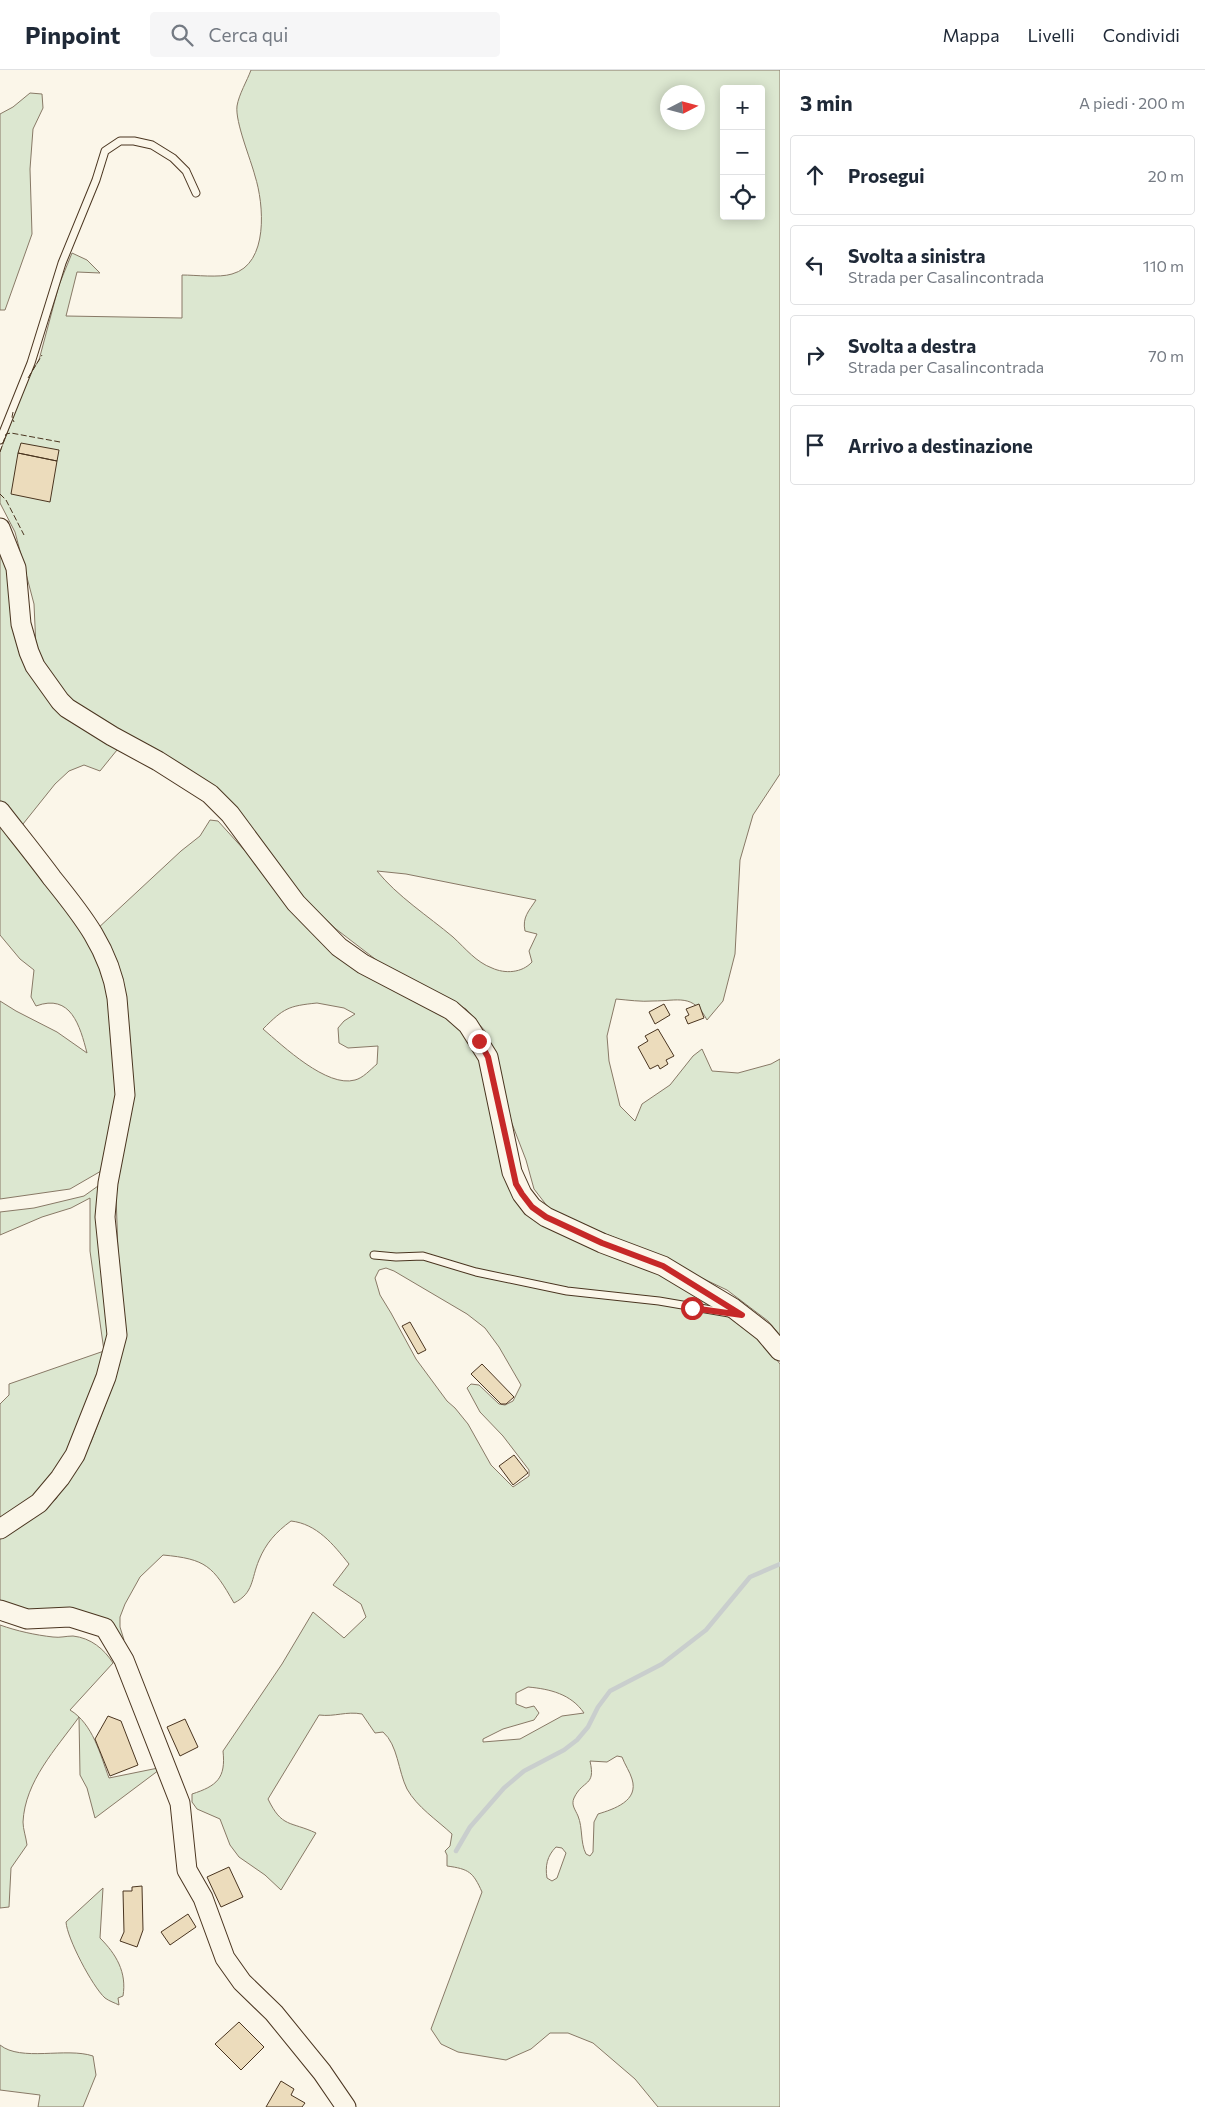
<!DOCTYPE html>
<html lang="it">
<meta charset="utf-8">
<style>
:root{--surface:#fff;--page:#f6f6f7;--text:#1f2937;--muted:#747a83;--line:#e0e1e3}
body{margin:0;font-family:Commissioner,sans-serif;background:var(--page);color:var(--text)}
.controls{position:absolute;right:15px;top:15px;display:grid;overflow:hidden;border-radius:5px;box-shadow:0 2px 12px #0003}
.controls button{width:45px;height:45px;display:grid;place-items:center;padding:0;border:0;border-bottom:1px solid var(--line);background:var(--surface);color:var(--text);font:25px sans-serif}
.compass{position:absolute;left:660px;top:15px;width:45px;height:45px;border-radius:50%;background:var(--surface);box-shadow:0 2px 12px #0003;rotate:84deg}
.stop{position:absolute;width:15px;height:15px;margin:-11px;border:4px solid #c62828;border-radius:50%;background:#fff}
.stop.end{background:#c62828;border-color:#fff;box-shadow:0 1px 5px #0008}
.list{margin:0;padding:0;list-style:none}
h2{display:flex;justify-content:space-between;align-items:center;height:65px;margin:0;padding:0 20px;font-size:21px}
h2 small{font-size:16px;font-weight:400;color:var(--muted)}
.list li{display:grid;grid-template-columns:32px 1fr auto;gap:15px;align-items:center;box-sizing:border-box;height:80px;margin:0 10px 10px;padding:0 10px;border:1px solid var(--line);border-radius:5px}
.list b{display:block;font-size:19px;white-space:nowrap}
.list p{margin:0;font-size:16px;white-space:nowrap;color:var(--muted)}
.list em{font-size:16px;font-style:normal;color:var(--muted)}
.icon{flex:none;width:28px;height:28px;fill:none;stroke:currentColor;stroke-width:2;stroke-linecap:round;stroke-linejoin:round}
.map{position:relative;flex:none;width:780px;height:2037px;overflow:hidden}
header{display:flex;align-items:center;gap:30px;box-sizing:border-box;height:70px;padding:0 25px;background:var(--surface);border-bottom:1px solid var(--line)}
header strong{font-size:24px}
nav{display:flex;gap:28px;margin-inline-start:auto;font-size:18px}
.search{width:350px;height:45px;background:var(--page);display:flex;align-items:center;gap:12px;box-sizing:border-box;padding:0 18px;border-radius:5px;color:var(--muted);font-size:19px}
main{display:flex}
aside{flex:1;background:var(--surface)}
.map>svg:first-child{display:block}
</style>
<header>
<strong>Pinpoint</strong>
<div class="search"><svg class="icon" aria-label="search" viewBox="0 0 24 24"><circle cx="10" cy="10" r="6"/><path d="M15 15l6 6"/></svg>Cerca qui</div>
<nav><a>Mappa</a><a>Livelli</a><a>Condividi</a></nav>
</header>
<main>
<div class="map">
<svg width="780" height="2037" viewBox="0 0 780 2037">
<rect width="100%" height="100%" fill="#fbf6e9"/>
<path fill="#dce7d0" stroke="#887966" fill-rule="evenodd" d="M251,0H780V704L753,745L740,790L735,884L723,931L707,950C693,923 678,931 653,931C641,932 628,930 616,929L607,966L609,991L620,1036L635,1051L642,1034L670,1015L693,986L702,979L712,1001L738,1003L771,994L780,989V1265L768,1251L727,1220L630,1174L551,1141L534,1119L526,1090L511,1051L497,987L485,961L466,939L379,892L336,859L302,827L239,744L85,645L47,602L36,578L34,534L15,462L0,433V382L27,309L39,290L59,215L72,183L87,190L100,203L77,202L66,246L182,248V205C196,205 219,208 232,204C269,194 264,134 255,106C251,90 235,52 237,36C239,24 247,11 251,0ZM724,19H761V146H724ZM668,22H698V52H668ZM377,801L406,804L536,830C529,841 522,847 525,861L537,864L529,881L532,892C522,903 505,904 492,898C476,892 466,879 453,867C428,846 397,826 377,801Z
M30,23L42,24L43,38L33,59L30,99L32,164L5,240H0V44L13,37Z
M0,474L5,483L21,567L76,649L117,680L100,701L84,695L69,701L55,714L19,759L0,732Z
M210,750L218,751L256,793L290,838L447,947L462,960L480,990L509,1117L660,1203L729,1245L759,1268L780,1294V2037H658L635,2009L593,1973L568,1963H550L531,1979L506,1990L458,1982L441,1974L431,1959L482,1822C473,1802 469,1799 447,1796V1785L445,1781L450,1776L452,1764C437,1750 417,1737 407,1719C398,1701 398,1675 383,1662L375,1663L362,1644C346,1641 335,1647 319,1645L268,1729C282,1758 290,1751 316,1763L281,1820L265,1805L239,1787L230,1775L220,1749L197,1739L192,1732V1724C217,1716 226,1708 223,1681L282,1594L313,1542L344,1568L366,1547L361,1534L333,1515L349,1494C333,1474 317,1454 291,1451C276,1462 266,1473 259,1490C251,1509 254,1523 234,1533C213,1496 206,1489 163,1485L140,1507L125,1534L120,1547V1557L124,1570L107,1554L45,1546L0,1534V1463L16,1457L56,1429L91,1372L113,1315L119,1211L116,1125L122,1081L131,1036L96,860L181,781L200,766ZM317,933L344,938L355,944L344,951L338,958L339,973L348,978L378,976L377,994C370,1000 363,1008 355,1010C327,1018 283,976 263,959C284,938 288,936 317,933ZM386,1198L394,1201L467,1244L485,1258L499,1277L521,1315L513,1331L505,1335L499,1334L479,1315L471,1314L467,1318L480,1342L503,1366L529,1400V1406L513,1417L491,1395L468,1354L455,1338L447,1331L416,1289L391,1243L380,1225L375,1208L379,1200ZM528,1617C550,1619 571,1624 584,1643L562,1646L520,1669L483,1672V1669L503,1659L534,1650L539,1643L534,1636L526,1638L516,1634V1623ZM617,1686L622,1687C625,1695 630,1702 632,1709C639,1731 614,1739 598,1744L594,1752L593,1782L590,1786L586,1784C580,1772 583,1758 578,1746C575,1739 571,1735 574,1728C583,1709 596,1717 590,1691L607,1692ZM556,1777L562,1778L566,1783L557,1808L552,1811L547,1808C545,1796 547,1786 556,1777Z
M0,751L90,873L108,911L119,1002L108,1097L70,1119L0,1129V931L16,941L57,962L87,983C80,956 71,923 36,936L31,927L34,900L20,889L0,865Z
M105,1111L113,1267L75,1370L42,1426L0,1452V1334L9,1325V1314L104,1281L90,1181V1128L71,1138L42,1147L0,1165V1142L34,1138L84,1126Z
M0,1555C17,1561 35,1565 53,1567C60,1568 66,1566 73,1566C91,1568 104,1579 113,1593L70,1640C93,1654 100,1684 109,1708L163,1697L95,1748L87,1718L80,1705L79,1647C56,1679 25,1711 23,1752C23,1759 26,1767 27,1775L11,1798L9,1837L0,1838Z
M103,1818L100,1868C116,1884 127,1902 123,1926L118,1928L119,1935C115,1933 109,1931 105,1928C92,1916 67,1868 66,1852Z
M0,1975C21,1992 66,1977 93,1986L96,2005L83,2037H38L40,2025L0,2020Z"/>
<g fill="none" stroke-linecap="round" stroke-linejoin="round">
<path stroke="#c9cecd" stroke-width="4.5" d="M456,1781L470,1757L504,1718L524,1701L564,1680L577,1670L588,1657L598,1637L610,1621L662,1594L706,1560L750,1507L780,1494"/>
</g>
<path fill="#ecdcbc" stroke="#4a3520" d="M21,373L59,380L57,391L18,383Z
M18,383L57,391L50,432L11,424Z
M664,934L670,945L655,954L649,942Z
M699,934L704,948L688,954L685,947L689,945L686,939Z
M658,959L674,986L666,990L668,994L660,999L658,995L650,999L638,977L648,971L645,966Z
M410,1252L426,1280L418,1284L402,1256Z
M482,1294L514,1327L506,1334H501L471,1304Z
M514,1385L528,1403L513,1415L499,1396Z
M108,1646L121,1651L138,1695L110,1706L95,1669Z
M185,1649L198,1677L180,1686L167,1657Z
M229,1797L243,1827L221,1837L207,1807Z
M142,1816L143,1860L137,1877L120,1871L124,1862L123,1821H132V1817Z
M188,1844L196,1857L170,1875L161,1862Z
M239,1952L264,1977L241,2000L215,1974Z
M281,2011L294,2019L291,2025L305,2033L302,2037H266Z"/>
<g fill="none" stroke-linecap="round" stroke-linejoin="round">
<g stroke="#4a3520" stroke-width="9">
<path id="lane" d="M0,370L31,293L62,193L96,110L105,81L120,71H134L152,75L173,88L186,101L196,123
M374,1185L396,1187L423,1186L476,1202L567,1221L659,1231L729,1243"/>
</g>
<g stroke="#4a3520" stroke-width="21">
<path id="secondary" d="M0,458L16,498L21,554L29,582L35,596L60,631L67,638L112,666L158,691L210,724L230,744L296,833L339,877L363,894L451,940L468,955L488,987L512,1102L522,1124L532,1137L546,1147L602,1173L663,1196L733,1238L764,1262L780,1281
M0,741C17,763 35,785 52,808C82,845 110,880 117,928L125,1025L108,1113L105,1147L117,1265L106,1307L75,1385L60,1408L39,1433L0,1459
M0,1540L27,1549L70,1547L105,1558L124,1590L180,1733L187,1800L203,1828L225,1888L242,1912L274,1943L322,2002L346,2037"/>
</g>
<use href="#lane" stroke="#fbf6e9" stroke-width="7"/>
<use href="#secondary" stroke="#fbf6e9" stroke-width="19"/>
<path stroke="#4a3520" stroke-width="1" stroke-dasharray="6 2.5" stroke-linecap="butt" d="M28,308L42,285
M13,342L12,347L14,352
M0,382L6,364L11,363L60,372
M0,424L6,430L24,465"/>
</g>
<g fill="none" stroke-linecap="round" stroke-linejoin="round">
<path stroke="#c62828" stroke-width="6" d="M479,971L488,987L516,1114L522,1124L532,1137L546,1147L602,1173L663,1196L742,1245L692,1238"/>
</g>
</svg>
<div class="controls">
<button>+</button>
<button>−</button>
<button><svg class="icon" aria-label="locate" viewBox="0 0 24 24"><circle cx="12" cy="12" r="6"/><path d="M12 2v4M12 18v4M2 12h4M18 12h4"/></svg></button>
</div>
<svg class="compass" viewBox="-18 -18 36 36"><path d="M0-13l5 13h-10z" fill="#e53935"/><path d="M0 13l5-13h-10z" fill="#747a83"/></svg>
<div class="stop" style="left:692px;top:1238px"></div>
<div class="stop end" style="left:479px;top:971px"></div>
</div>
<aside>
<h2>3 min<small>A piedi · 200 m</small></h2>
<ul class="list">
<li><svg class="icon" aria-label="ahead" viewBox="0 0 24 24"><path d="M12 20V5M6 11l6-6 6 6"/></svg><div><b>Prosegui</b></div><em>20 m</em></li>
<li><svg class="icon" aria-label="left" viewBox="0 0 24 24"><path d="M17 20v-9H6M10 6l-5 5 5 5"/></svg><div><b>Svolta a sinistra</b><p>Strada per Casalincontrada</p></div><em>110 m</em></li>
<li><svg class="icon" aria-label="right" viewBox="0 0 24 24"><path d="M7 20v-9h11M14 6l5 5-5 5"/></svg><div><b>Svolta a destra</b><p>Strada per Casalincontrada</p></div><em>70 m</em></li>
<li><svg class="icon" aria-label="arrive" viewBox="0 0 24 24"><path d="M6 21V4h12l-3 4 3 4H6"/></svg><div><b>Arrivo a destinazione</b></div></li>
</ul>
</aside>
</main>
